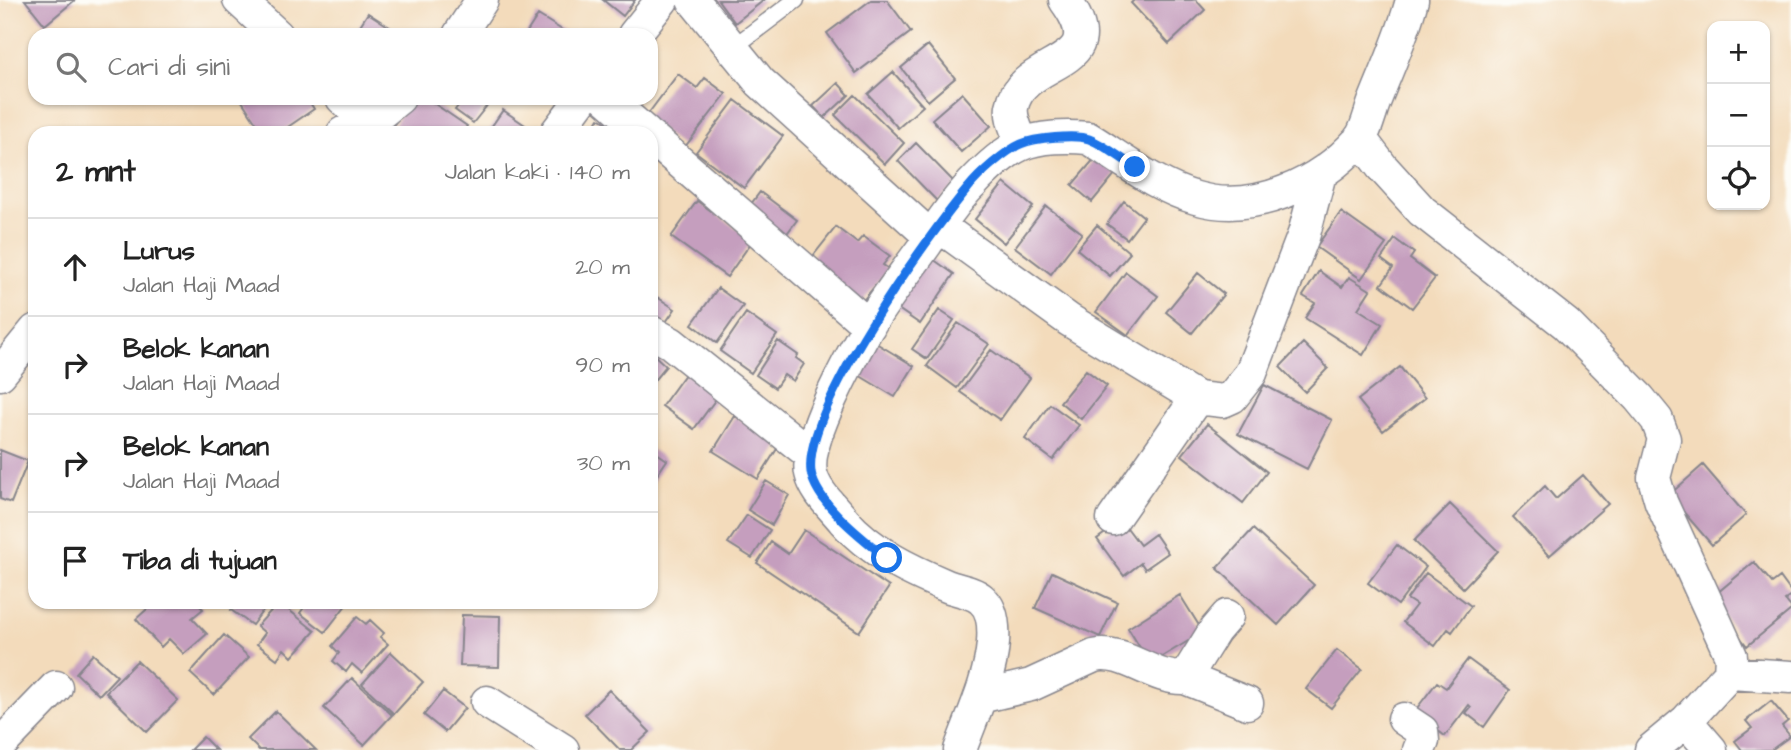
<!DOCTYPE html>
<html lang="id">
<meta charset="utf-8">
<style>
:root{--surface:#fff;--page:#f6f6f6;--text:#222;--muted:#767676;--line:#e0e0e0}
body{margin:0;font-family:"Architects Daughter",sans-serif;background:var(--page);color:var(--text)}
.controls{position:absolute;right:21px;top:21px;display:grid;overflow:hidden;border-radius:14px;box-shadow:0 2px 5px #0004}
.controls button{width:63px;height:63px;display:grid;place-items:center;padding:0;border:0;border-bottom:2px solid var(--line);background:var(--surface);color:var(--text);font:35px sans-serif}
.stop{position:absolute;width:21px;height:21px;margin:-16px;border:5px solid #1a73e8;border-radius:50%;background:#fff}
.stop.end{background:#1a73e8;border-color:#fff;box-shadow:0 2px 7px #0008}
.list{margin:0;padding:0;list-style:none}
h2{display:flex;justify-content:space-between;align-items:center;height:91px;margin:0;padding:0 28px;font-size:30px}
h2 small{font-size:23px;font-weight:400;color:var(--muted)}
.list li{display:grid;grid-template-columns:46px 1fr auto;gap:21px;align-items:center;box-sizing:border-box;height:98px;padding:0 28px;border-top:2px solid var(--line)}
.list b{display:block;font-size:26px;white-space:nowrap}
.list p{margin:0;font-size:23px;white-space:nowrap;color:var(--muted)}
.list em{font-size:23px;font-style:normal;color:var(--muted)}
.icon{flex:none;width:38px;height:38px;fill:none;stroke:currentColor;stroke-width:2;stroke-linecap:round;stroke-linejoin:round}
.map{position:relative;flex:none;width:1791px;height:750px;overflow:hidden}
.search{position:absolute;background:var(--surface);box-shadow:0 2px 5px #0004;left:28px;top:28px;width:630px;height:77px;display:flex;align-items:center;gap:18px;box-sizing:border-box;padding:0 24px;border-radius:21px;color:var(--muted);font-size:26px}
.panel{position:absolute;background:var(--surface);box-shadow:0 2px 5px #0004;left:28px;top:126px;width:630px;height:483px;border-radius:21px}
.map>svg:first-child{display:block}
</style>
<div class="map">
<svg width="1791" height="750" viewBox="0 0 1791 750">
<rect width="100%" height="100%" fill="#fdfcf7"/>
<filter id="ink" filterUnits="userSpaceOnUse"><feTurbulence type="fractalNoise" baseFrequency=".0143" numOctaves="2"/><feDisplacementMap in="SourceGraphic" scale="14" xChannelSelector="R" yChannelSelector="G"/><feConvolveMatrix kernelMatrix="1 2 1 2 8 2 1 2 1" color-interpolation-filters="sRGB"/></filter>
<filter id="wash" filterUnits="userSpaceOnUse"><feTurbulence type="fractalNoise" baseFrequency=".00686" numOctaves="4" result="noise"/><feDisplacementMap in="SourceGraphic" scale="28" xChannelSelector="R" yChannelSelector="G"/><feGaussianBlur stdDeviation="1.57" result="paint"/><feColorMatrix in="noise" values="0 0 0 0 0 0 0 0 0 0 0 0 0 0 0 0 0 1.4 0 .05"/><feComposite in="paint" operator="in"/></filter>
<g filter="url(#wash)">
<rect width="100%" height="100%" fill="#f3dbbb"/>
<g id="blocks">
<path fill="#c59ebe" d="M25,0H75L45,25Z
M603,0H635L623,16Z
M718,0H764L735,23Z
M871,0H887L911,32L856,73L827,33Z
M1134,0H1196L1205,10L1169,44L1131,3Z
M368,13L402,35H354Z
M538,15L570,35H525Z
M928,45L955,78L928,101L901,68Z
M893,72L923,106L898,128L868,94Z
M678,74L697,88L705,78L726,94L684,148L645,118Z
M838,83L849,95L824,118L813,106Z
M962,93L991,126L961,152L932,119Z
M855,95L904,143L885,164L835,115Z
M240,98H307L314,109L279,133H263Z
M412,98H426L467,126L462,133H404L393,126Z
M464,98H493L473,123L455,110Z
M735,100L783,136L744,188L696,152Z
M503,110L525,125L519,133H487Z
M599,118L614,127L610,133H590Z
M916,143L956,184L937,201L898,161Z
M1096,157L1116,173L1092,202L1072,185Z
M1004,183L1033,207L1004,243L975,219Z
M760,192L797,220L782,240L745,212Z
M697,201L753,240L727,277L671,237Z
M1124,201L1144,217L1127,239L1107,224Z
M1046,206L1082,233L1051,274L1015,247Z
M1341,212L1386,244L1361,279L1316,247Z
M1097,225L1130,253L1110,276L1077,249Z
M836,227L857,243L863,236L890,256L883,265L889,269L861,303L809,261Z
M1395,239L1414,253L1410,259L1435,278L1412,308L1381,285L1393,268L1381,259Z
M923,252L954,274L920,324L888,302Z
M1319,271L1342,287L1349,277L1370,290L1358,309L1382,324L1363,355L1305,318L1315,303L1303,296Z
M1126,272L1158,296L1128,335L1096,312Z
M1198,273L1224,294L1192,333L1166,312Z
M718,288L743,306L717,343L692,324Z
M651,293L675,309L659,332L651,327Z
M939,310L954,320L927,359L912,349Z
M746,313L777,335L751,373L720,351Z
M958,323L989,344L957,388L927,366Z
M871,340L914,366L895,397L852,371Z
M778,341L798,355L796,358L804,364L793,381L784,375L775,388L756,375Z
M1303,343L1328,368L1305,392L1280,367Z
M991,350L1030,378L1000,420L960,392Z
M651,352L666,366L651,384Z
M1400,367L1425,398L1383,431L1358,400Z
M1086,370L1107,386L1081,419L1060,402Z
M686,373L718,396L694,429L662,406Z
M1264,385L1332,420L1307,469L1238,434Z
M1050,404L1079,425L1053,460L1025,439Z
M735,416L780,444L758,479L713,451Z
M1207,424L1267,472L1243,503L1182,455Z
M651,449L667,460L651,484Z
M0,450L28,461L11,503L0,499Z
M1703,465L1746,515L1712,545L1669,495Z
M1583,475L1608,504L1549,556L1513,517L1545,486L1556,499Z
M766,481L789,495L772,525L748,510Z
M1450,504L1498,551L1463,588L1414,541Z
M747,515L770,530L752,558L728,543Z
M1122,521L1140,545L1155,534L1168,553L1145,569L1141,563L1124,576L1097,539Z
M1253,529L1314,585L1278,625L1217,568Z
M804,530L889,587L859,632L757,563L771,542L788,554Z
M1397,545L1426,567L1398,605L1368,583Z
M1754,562L1772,583L1780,577L1791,592V596L1785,600L1791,607V610L1747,646L1710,599Z
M1052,572L1117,602L1100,637L1035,608Z
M1426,573L1471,606L1452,632L1448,629L1435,646L1403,622L1416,605L1407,599Z
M1180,595L1203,632L1150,664L1128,628Z
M155,602H196L203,609L192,618L207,634L184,654L169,639L161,647L136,619Z
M237,602H269L252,625L231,610Z
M279,602L315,631L292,657L284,649L277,659L257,644L265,633L257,626Z
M308,602H343L346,605L325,632L300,613Z
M462,615L500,616L499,667L460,666Z
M357,617L366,624L370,620L384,633L380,637L388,644L362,673L352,664L346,672L333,661L339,653L332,646Z
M224,635L249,657L214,695L190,673Z
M1337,650L1362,669L1331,708L1306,689Z
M391,652L423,682L394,714L362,684Z
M93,654L117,676L99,695L76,673Z
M1468,659L1510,690L1484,727L1466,713L1471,707L1469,705L1445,736L1414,712L1437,682L1446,688Z
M137,661L178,700L147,732L106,692Z
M352,678L392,715L364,745L324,708Z
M609,690L650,732L631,750H620L585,714Z
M443,691L465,708L445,732L424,715Z
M1771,701L1788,721L1782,726L1790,736L1771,750H1742L1735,741L1752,728L1746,721Z
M276,711L316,750H259L248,739Z
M203,737L216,750H190Z"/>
</g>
</g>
<g filter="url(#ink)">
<use href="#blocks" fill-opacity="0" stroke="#87858c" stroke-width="2"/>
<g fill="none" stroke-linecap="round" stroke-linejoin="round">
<g stroke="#87858c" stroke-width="19">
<path id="lane" d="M731,49L796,0"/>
</g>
<g stroke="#87858c" stroke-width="35">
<path id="street" d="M239,0L277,35
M693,0L760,82L931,237
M459,35L482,0
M634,35L662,0
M342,98L367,122
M606,98L646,133
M343,133L378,115L399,98
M556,133L580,101
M651,137L869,326
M1360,138L1382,167L1422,211L1566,324L1639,398L1657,420L1664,439L1654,478L1661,502L1731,656L1730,673L1686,721L1651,750
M1022,144C1018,132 1010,119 1012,107C1022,55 1116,70 1065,0
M939,226L1069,320L1197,398
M651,332L671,343L810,454
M0,374L35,331
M1113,519L1197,398L1223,401L1232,397L1251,373L1304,234L1320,174
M1730,673L1791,677
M1185,678L1247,703
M980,697L1031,685L1094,656C1126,649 1152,680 1185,678L1215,630L1227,616
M487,702L563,750
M1404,719L1422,731L1423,741L1419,750
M1686,721L1711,750
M0,745L56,687
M960,750C972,716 990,680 993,643C994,629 994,609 981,599C973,592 957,590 947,586C909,570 871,552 844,521C833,507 815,492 811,473C804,441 851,357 868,327C885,298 907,271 926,244C940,224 954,202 971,185C984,171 1003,153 1020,145C1039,136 1069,136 1088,138C1122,159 1157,187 1196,198C1254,215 1320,184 1359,140C1367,130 1370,112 1375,100C1388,67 1403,35 1412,0"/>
</g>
<use href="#lane" stroke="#fff" stroke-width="16"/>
<use href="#street" stroke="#fff" stroke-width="32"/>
</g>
</g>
<g fill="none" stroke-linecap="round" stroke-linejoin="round" filter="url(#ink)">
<path stroke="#1a73e8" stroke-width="9" d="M887,558C863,539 816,503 811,472C803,410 927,237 968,188C979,174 1005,151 1021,144C1034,138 1076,134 1089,139C1105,145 1120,158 1135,167"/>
</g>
</svg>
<div class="controls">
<button>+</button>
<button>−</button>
<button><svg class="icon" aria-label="locate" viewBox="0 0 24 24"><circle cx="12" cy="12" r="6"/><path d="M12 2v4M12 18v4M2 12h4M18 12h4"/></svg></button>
</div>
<div class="stop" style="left:887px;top:558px"></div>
<div class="stop end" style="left:1135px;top:167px"></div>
<div class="search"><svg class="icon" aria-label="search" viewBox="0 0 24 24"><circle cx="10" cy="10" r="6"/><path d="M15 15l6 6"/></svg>Cari di sini</div>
<section class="panel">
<h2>2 mnt<small>Jalan kaki · 140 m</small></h2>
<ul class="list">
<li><svg class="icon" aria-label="ahead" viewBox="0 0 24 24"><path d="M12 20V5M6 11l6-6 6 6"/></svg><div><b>Lurus</b><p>Jalan Haji Maad</p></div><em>20 m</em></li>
<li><svg class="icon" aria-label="right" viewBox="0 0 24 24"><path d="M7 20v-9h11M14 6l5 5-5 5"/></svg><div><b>Belok kanan</b><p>Jalan Haji Maad</p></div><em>90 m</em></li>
<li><svg class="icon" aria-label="right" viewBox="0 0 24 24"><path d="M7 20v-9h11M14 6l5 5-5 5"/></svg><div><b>Belok kanan</b><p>Jalan Haji Maad</p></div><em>30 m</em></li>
<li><svg class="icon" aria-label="arrive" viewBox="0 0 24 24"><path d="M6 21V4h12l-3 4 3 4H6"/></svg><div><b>Tiba di tujuan</b></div></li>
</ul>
</section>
</div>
